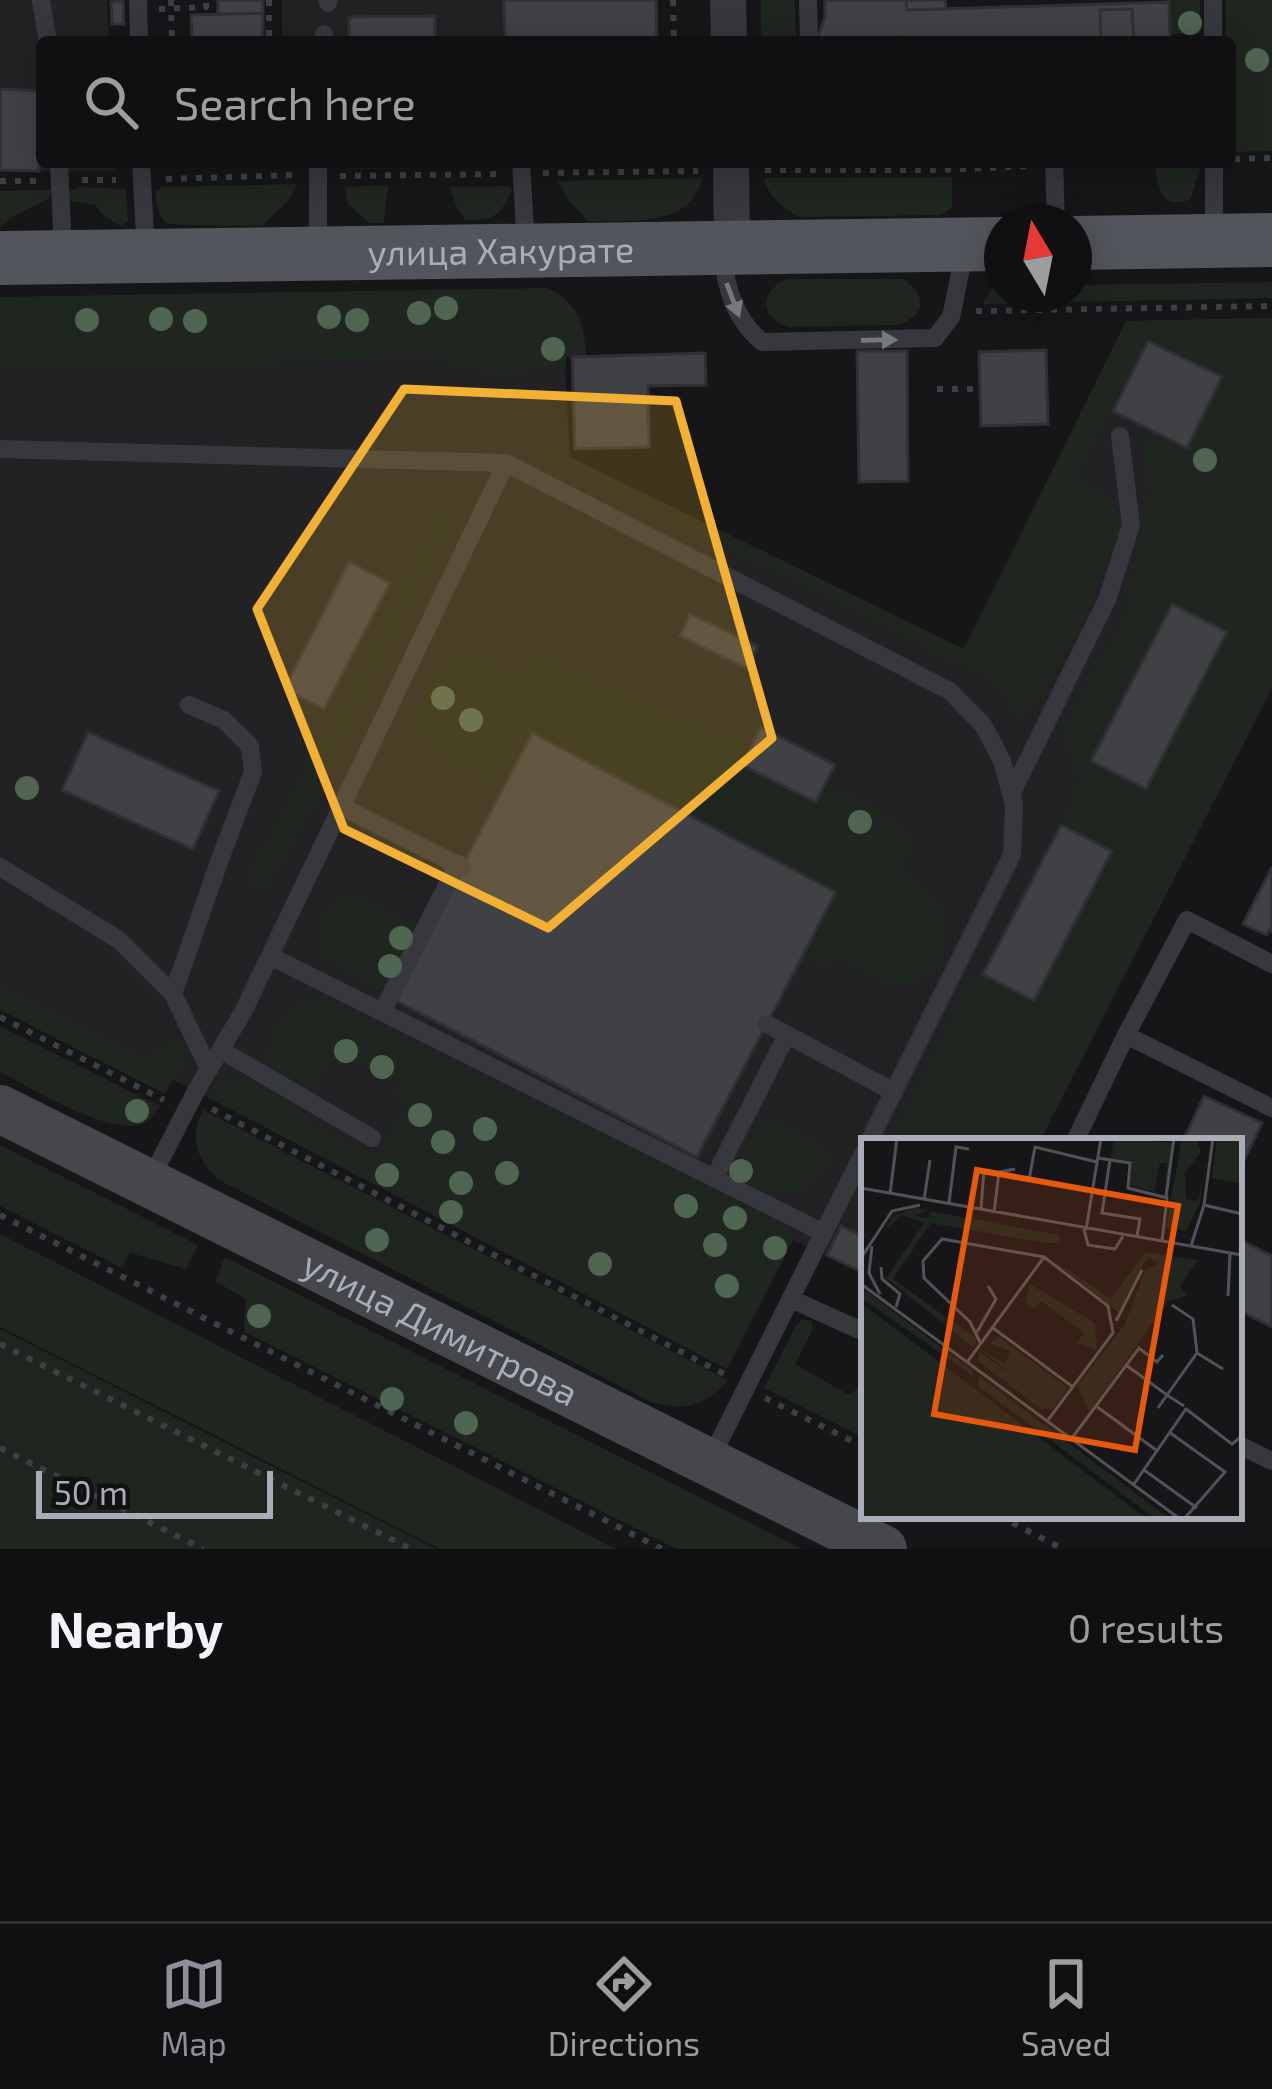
<!DOCTYPE html>
<meta charset="utf-8">
<style>
:root{--surface:#101012;--page:#1e1e20;--text:#f1f3f6;--muted:#9c9d9f;--line:#303032;--accent:#8c9099}
body{margin:0;font-family:"Exo 2",sans-serif;background:var(--page);color:var(--text)}
.compass{position:absolute;left:984px;top:204px;width:108px;height:108px;border-radius:50%;background:var(--surface);box-shadow:0 6px 30px #0003;rotate:350deg}
.scale{position:absolute;left:36px;bottom:30px;width:237px;box-sizing:border-box;padding-left:12px;border:6px solid #a8adb8;border-top:0;font-size:33px;line-height:42px;white-space:nowrap;color:#a8adb8;-webkit-text-stroke:9px #111113;paint-order:stroke}
.list{margin:0;padding:0;list-style:none}
h2{display:flex;justify-content:space-between;align-items:center;height:156px;margin:0;padding:0 48px;font-size:51px}
h2 small{font-size:39px;font-weight:400;color:var(--muted)}
.icon{flex:none;width:66px;height:66px;fill:none;stroke:currentColor;stroke-width:2;stroke-linecap:round;stroke-linejoin:round}
.map{position:relative;flex:none;width:1272px;height:1549px;overflow:hidden}
.search{position:absolute;background:var(--surface);box-shadow:0 6px 30px #0003;left:36px;right:36px;top:36px;height:132px;display:flex;align-items:center;gap:30px;box-sizing:border-box;padding:0 42px;border-radius:12px;color:var(--muted);font-size:45px}
.sheet{height:372px;background:var(--surface)}
nav{display:flex;justify-content:space-around;align-items:center;box-sizing:border-box;height:168px;border-top:3px solid var(--line);background:var(--surface);font-size:33px;color:var(--muted)}
nav a{display:grid;justify-items:center;gap:6px}
nav .on{color:var(--accent)}
.map>svg:first-child{display:block}
</style>
<div class="map">
<svg width="1272" height="1549" viewBox="0 0 1272 1549">
<rect width="100%" height="100%" fill="#161618"/>
<path fill="#222225" d="M0,0H107L109,42H42V162H115V171H40L0,166Z
M282,0H656L657,42H282Z
M1272,318V688L1040,1141H864V1273L793,1240L728,1367L0,990V347L563,333L570,457L963,650L1127,321Z"/>
<path fill="#1e261f" d="M761,0H795L796,42H761Z
M1162,0H1200V33L1170,34L1169,2Z
M1225,0H1272V151L1230,152V42H1226Z
M1201,166L1190,200C1161,209 1159,191 1155,167Z
M952,177V207L941,215L799,217C783,207 768,197 764,178Z
M702,178C691,229 628,220 588,221L569,201L557,181Z
M297,184L289,200L262,226L185,225L165,223C158,212 155,203 156,191L163,187Z
M388,185L384,223H369L348,204L345,187Z
M509,186L512,190C500,216 495,220 466,220L456,206L450,187Z
M81,187L126,189L128,221L121,226L104,216L95,205L71,201L67,192Z
M51,190L50,198L12,217L0,228V191Z
M787,279H902C929,293 925,319 895,325L789,327C759,318 759,291 787,279Z
M1002,281V294H1074V285L1272,282V298L983,304L990,291Z
M547,288C579,304 584,322 586,356L566,357V367L494,376L419,356L258,365L0,370V297Z
M1272,318V688L1039,1141H888L966,984L983,973L1061,824L1078,782L1061,730L1124,614L1149,494L1141,435L1187,448L1222,377L1147,341L1077,474L1109,498L1123,524L1081,622L1041,700L1018,719L992,678L956,664L530,450L533,445L569,444L570,457L964,649L1126,321Z
M452,506L455,525L314,808L268,889L252,888L248,875L437,513Z
M530,643L750,747L742,765L816,803L826,784C858,799 899,810 913,845L903,871C912,878 926,885 933,895C959,933 952,985 896,984C878,983 852,966 835,958L829,969L800,957L834,891L532,734L502,791L437,757L420,740L414,718L447,644L465,645L515,668Z
M353,893L419,927L386,994L318,956C311,928 323,898 353,893Z
M0,985L143,1057L163,1045L179,1040L185,1046L184,1065L179,1077L172,1080L165,1094L0,1010Z
M307,998L333,1001L790,1227L793,1240L727,1369L209,1098L218,1084L234,1075L301,1107L298,1116L376,1157L408,1103L393,1094L398,1082L339,1055L313,1091C292,1086 277,1076 264,1058C270,1030 283,1011 307,998Z
M0,1026L160,1106C156,1111 153,1117 148,1121C119,1143 29,1086 0,1072Z
M203,1110L728,1380C706,1406 684,1411 653,1403L219,1180C196,1159 189,1138 203,1110Z
M764,1114L837,1153C830,1162 824,1177 814,1184C791,1201 754,1188 731,1176Z
M0,1145L198,1245L186,1269L130,1253L122,1268L0,1206Z
M0,1234L616,1549H440L0,1327Z
M225,1257L802,1549H677L244,1332L246,1299L215,1281Z
M803,1319L811,1321L813,1329L795,1364L849,1395L864,1384V1438L764,1388L797,1324Z
M0,1329L436,1549H0Z"/>
<path fill="#404145" stroke="#303034" stroke-width="3" d="M218,0H263V13L218,14Z
M504,0H656L657,42H505Z
M825,0H906L907,10L1169,2L1170,42H903V37L869,38L867,42H816L825,17Z
M906,0H945L946,9L907,10Z
M123,1L124,24H112L111,2Z
M1132,9L1134,40L1101,42L1100,10Z
M263,13V42H192L191,15Z
M435,16V42H349V17Z
M0,89L42,91L39,171L0,170Z
M350,162H504V166L350,167Z
M1148,341L1222,377L1187,448L1113,411Z
M1046,350L1048,424L981,426L979,352Z
M857,351H907L908,481L859,482Z
M705,353L706,385L648,386L649,447L575,449L572,357Z
M349,562L390,583L324,709L284,689Z
M1172,604L1227,632L1146,789L1091,761Z
M690,614L758,646L748,669L680,636Z
M761,727L835,765L816,802L742,765Z
M88,732L219,791L193,849L62,790Z
M532,733L836,892L697,1157L393,999Z
M1061,825L1112,851L1034,1001L983,974Z
M1272,867V932L1269,930L1267,935L1243,924Z
M1204,1096L1262,1123L1239,1171V1141H1183Z
M841,1226L864,1237V1273L827,1255Z
M1239,1239L1272,1256V1327L1239,1310Z"/>
<g fill="none" stroke-linecap="round" stroke-linejoin="round">
<path stroke="#3d3f44" stroke-width="6" stroke-dasharray="6 9" stroke-linecap="butt" d="M171,0L172,42
M269,0V42
M673,0L674,42
M159,9L206,7V0
M1234,159L1272,158
M1077,164L1123,162
M765,170H941L1034,166
M543,173L698,171
M340,176L500,174
M166,179L296,175
M82,180H116
M0,181H38
M976,311L1272,306
M937,389H980
M0,1017L164,1100
M212,1109L728,1376
M0,1215L662,1549
M0,1344L411,1549
M765,1398L864,1447
M0,1448L203,1549
M999,1516L1063,1549"/>
<path stroke="#37383d" stroke-width="18" d="M41,0L48,42
M138,0L139,42
M808,0L809,42
M1213,0V42
M328,3V0
M324,42V34
M59,162L63,253
M141,162L146,253
M521,162L526,247
M1054,162L1056,222
M1214,162V235
M318,247V162
M722,255C727,290 734,318 762,342L935,338L951,317L965,249
M0,449L506,463L950,691L983,725L1002,761L1014,804L1012,855L869,1141
M1011,794L1107,600L1131,525L1120,436
M342,807L462,867
M0,867L119,940L173,994L209,1069
M270,956L824,1233
M173,994L219,862L253,772L250,746L224,720L189,705
M382,1012L458,864
M767,1024L894,1092
M1126,1035L1272,1108
M221,1050L372,1138
M1075,1141L1126,1035L1187,920L1272,964
M714,1178L787,1035
M148,1184L196,1091L243,1012L506,463
M791,1299L864,1332
M1239,1445L1272,1461
M711,1458L864,1152"/>
<path stroke="#37383d" stroke-width="36" d="M728,0L729,42
M731,162L732,248"/>
<path stroke="#45474d" stroke-width="48" id="s1" d="M0,1109L883,1549"/>
<g stroke="#53555c" stroke-width="54">
<path d="M1074,243L1272,240"/>
<path id="s2" d="M0,258L1002,244"/>
</g>
</g>
<g fill="#506452">
<circle cx="1190" cy="23" r="12"/>
<circle cx="1257" cy="60" r="12"/>
<circle cx="446" cy="308" r="12"/>
<circle cx="419" cy="313" r="12"/>
<circle cx="329" cy="317" r="12"/>
<circle cx="161" cy="319" r="12"/>
<circle cx="87" cy="320" r="12"/>
<circle cx="357" cy="320" r="12"/>
<circle cx="195" cy="321" r="12"/>
<circle cx="553" cy="349" r="12"/>
<circle cx="1205" cy="460" r="12"/>
<circle cx="443" cy="698" r="12"/>
<circle cx="471" cy="720" r="12"/>
<circle cx="27" cy="788" r="12"/>
<circle cx="860" cy="822" r="12"/>
<circle cx="401" cy="938" r="12"/>
<circle cx="390" cy="966" r="12"/>
<circle cx="346" cy="1051" r="12"/>
<circle cx="382" cy="1067" r="12"/>
<circle cx="137" cy="1111" r="12"/>
<circle cx="420" cy="1115" r="12"/>
<circle cx="485" cy="1129" r="12"/>
<circle cx="443" cy="1142" r="12"/>
<circle cx="741" cy="1171" r="12"/>
<circle cx="507" cy="1173" r="12"/>
<circle cx="387" cy="1175" r="12"/>
<circle cx="461" cy="1183" r="12"/>
<circle cx="686" cy="1206" r="12"/>
<circle cx="451" cy="1212" r="12"/>
<circle cx="735" cy="1218" r="12"/>
<circle cx="377" cy="1240" r="12"/>
<circle cx="715" cy="1245" r="12"/>
<circle cx="775" cy="1248" r="12"/>
<circle cx="600" cy="1264" r="12"/>
<circle cx="727" cy="1286" r="12"/>
<circle cx="259" cy="1316" r="12"/>
<circle cx="392" cy="1399" r="12"/>
<circle cx="466" cy="1423" r="12"/>
</g>
<defs><path id="oneway-solid" d="M-6-.8H1V-3.2L6.5 0L1 3.2V.8H-6Z" transform="scale(3)"/></defs>
<g fill="#757881">
<use href="#oneway-solid" transform="translate(733 300) rotate(69)"/>
<use href="#oneway-solid" transform="translate(879 340) rotate(-1)"/>
</g>
<path fill="#f2b134" fill-opacity="0.2" stroke="#f2b134" stroke-width="9" stroke-linejoin="round" d="M404,389L676,401L772,738L548,928L344,829L257,609Z"/>
<g text-anchor="middle" stroke-width="10" stroke-linejoin="round" paint-order="stroke">
<g font-size="36" fill="#a8adb8" stroke="#111113">
<text dy="13" stroke="none"><textPath href="#s2" startOffset="501">улица Хакурате</textPath></text>
<text dy="13" stroke="none"><textPath href="#s1" startOffset="492">улица Димитрова</textPath></text>
</g>
</g>
<g transform="translate(861 1138)">
<rect width="381" height="381" fill="#161618"/>
<path d="M253,0L312,5L304,54L306,25H299L293,54L268,47L271,24L250,20ZM321,0H335L340,14L324,34L325,61L337,63L344,35L339,64L325,93L305,90ZM356,0H381L378,45L351,40ZM54,70L68,72L52,78L67,80L69,73L198,97L199,105H184L70,85L32,141L116,201L112,209L25,140L63,85L41,77L23,93L32,78ZM285,114L337,122L319,148L326,158L308,163L228,274L216,248L264,186L284,132L298,126L287,118L257,174L187,118L250,161ZM169,146L234,185L236,211L216,205L223,195L180,163L173,171L164,164ZM0,149L113,234L111,237L0,160ZM0,165L286,381H0ZM137,198L207,250L192,271H180L118,224V213L160,244L119,211L144,225L149,213L129,206ZM117,237L309,381H295L118,249Z" fill="#1e261f"/>
<path fill="none" stroke="#505258" stroke-width="3" d="M352,0L343,67L381,76M237,20L269,25L267,50L306,60L301,103M249,22L241,75L279,81L276,98M168,42L174,9L236,24M0,50L381,117M29,56L36,0M305,59L313,0M63,62L69,22M88,65L95,9L108,11M120,71L123,31M133,75L138,34L154,31M223,91L227,107L254,111L262,98M225,92L240,0M11,108L8,135L19,156M330,108L343,67M0,120L31,73L59,67M20,129L21,141L39,156L35,169M0,146L319,381M367,158L369,116M311,167L332,181L336,214M255,183L281,132M132,190L212,249M116,194L135,161L127,148M120,206L109,184L63,140L62,123L81,101L183,119L247,168L252,195L187,282M107,223L183,119M265,227L306,257L336,215L362,231M235,268L295,312M297,270L306,257L323,268M308,294L364,334L323,381M211,300L278,210L296,224L302,217M283,332L336,370M273,346L325,271L371,306L381,298"/>
<path fill="#e8590c" fill-opacity="0.15" stroke="#e8590c" stroke-width="6" d="M116,32L317,68L274,312L73,276Z"/>
<rect width="381" height="381" fill="none" stroke="#a8adb8" stroke-width="6"/>
</g>
</svg>
<svg class="compass" viewBox="-18 -18 36 36"><path d="M0-13l5 13h-10z" fill="#e53935"/><path d="M0 13l5-13h-10z" fill="#9c9d9f"/></svg>
<div class="scale">50 m</div>
<div class="search"><svg class="icon" aria-label="search" viewBox="0 0 24 24"><circle cx="10" cy="10" r="6"/><path d="M15 15l6 6"/></svg>Search here</div>
</div>
<section class="sheet">
<h2>Nearby<small>0 results</small></h2>
<ul class="list">
</ul>
</section>
<nav>
<a class="on"><svg class="icon" aria-label="map" viewBox="0 0 24 24"><path d="M3 6l6-2 6 2 6-2v14l-6 2-6-2-6 2zM9 4v14M15 6v14"/></svg>Map</a>
<a><svg class="icon" aria-label="directions" viewBox="0 0 24 24"><path d="M12 3l9 9-9 9-9-9zM9 14v-3h6M13 9l2 2-2 2"/></svg>Directions</a>
<a><svg class="icon" aria-label="saved" viewBox="0 0 24 24"><path d="M7 4h10v16l-5-4-5 4z"/></svg>Saved</a>
</nav>
